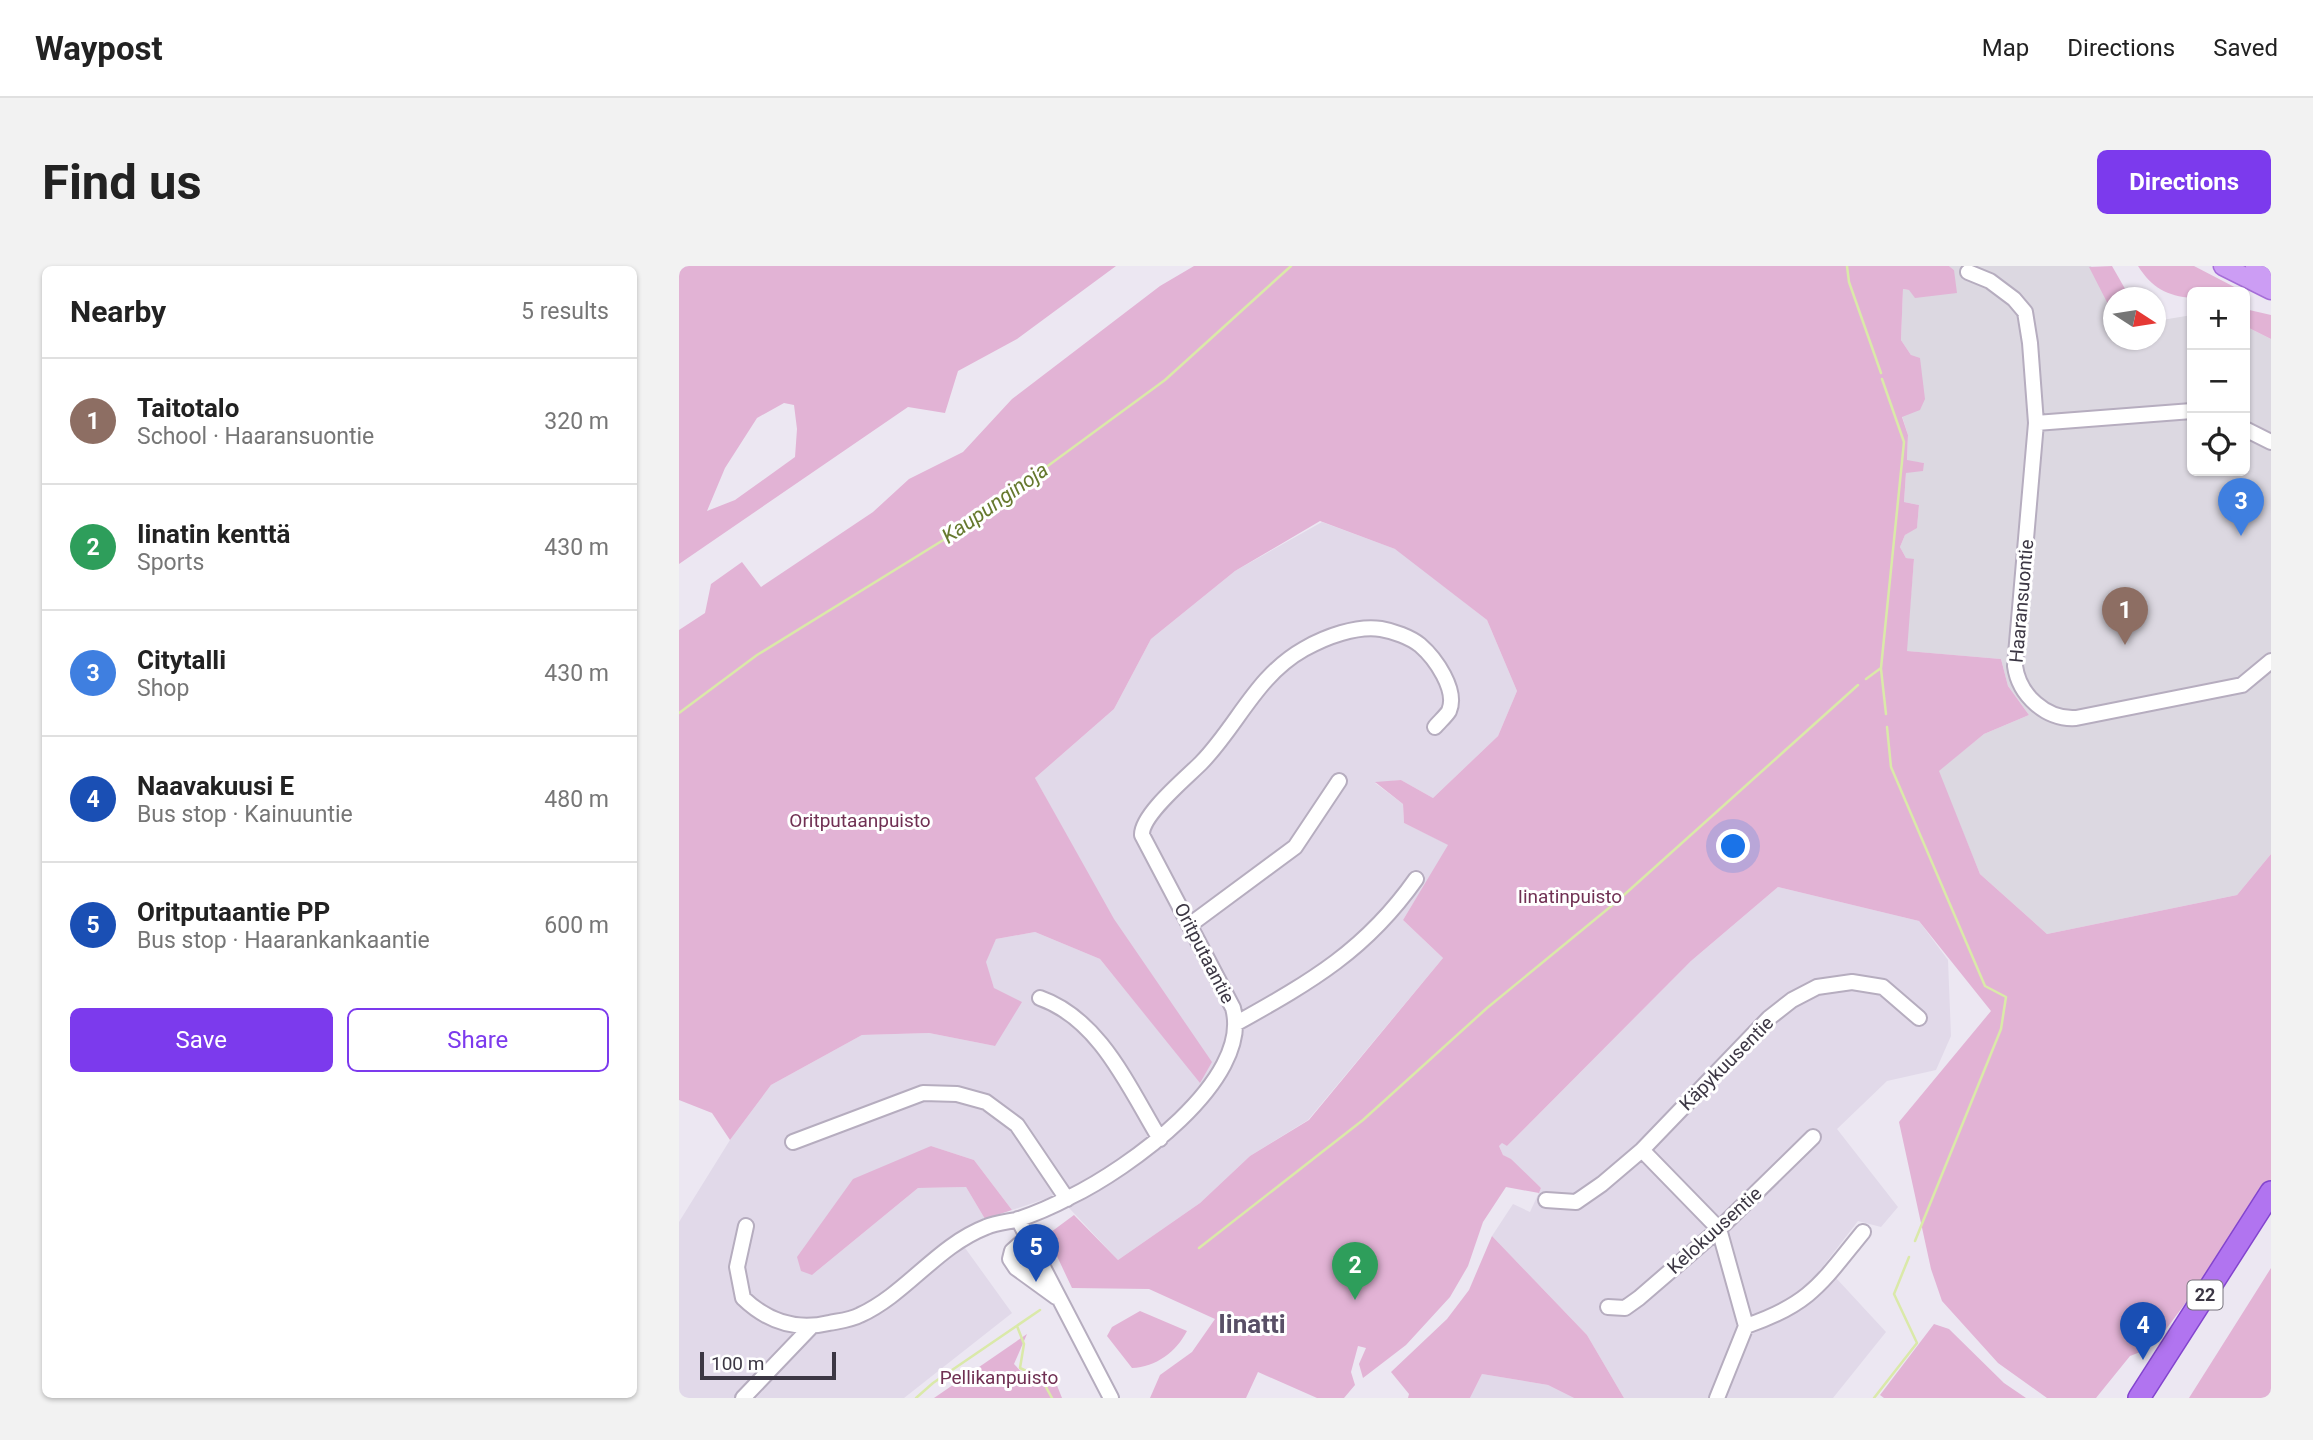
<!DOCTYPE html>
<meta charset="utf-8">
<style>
:root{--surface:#fff;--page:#f2f2f2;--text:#222;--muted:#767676;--line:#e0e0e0;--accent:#7c3aed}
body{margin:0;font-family:Roboto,sans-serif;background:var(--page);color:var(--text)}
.controls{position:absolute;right:21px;top:21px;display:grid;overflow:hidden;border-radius:10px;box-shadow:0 2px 5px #0004}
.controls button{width:63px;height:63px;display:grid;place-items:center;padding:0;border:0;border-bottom:2px solid var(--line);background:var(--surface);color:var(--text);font:35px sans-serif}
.compass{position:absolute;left:1424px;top:21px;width:63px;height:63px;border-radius:50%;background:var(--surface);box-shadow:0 2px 5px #0004;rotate:102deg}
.scale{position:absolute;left:21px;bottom:18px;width:136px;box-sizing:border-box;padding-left:7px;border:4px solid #3c3744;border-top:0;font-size:19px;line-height:24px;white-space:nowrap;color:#3c3744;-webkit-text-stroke:5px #fff;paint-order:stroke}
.you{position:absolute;left:1055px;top:581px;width:24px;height:24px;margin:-18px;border:5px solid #fff;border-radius:50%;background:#1a73e8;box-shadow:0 0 0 10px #1a73e833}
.badge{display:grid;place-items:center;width:46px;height:46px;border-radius:50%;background:var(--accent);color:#fff;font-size:23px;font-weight:700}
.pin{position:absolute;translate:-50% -58px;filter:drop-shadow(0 2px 4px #0008)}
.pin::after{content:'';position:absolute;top:37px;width:24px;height:21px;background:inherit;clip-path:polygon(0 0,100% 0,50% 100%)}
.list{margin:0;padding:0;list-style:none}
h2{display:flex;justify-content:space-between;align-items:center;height:91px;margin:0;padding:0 28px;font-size:30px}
h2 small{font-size:23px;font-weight:400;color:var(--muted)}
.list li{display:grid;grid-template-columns:46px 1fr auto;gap:21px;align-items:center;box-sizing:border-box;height:126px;padding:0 28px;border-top:2px solid var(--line)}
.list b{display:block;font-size:26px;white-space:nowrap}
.list p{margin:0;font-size:23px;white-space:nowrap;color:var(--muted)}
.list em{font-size:23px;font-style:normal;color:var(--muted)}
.actions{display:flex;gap:14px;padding:21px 28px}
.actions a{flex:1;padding:16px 0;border:2px solid var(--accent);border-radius:10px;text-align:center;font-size:24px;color:var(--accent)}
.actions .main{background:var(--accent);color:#fff}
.icon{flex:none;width:38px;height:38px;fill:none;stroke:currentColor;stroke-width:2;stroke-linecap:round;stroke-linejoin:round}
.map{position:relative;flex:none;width:1592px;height:1132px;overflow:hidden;border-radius:10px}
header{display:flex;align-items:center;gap:42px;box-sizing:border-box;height:98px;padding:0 35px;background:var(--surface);border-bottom:2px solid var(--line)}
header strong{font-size:33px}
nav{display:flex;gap:38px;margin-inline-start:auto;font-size:24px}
.intro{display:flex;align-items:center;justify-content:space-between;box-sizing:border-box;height:168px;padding:0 42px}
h1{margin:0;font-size:49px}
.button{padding:18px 32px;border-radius:10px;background:var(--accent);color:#fff;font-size:24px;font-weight:700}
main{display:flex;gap:42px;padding:0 42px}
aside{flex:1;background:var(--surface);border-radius:10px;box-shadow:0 2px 5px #0004}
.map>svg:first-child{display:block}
</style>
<header>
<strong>Waypost</strong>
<nav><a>Map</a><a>Directions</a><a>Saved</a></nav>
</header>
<div class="intro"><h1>Find us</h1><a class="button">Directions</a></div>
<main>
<aside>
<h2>Nearby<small>5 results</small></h2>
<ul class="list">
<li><span class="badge" style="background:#8d6e63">1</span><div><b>Taitotalo</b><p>School · Haaransuontie</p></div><em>320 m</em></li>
<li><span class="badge" style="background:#2e9e5b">2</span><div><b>Iinatin kenttä</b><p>Sports</p></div><em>430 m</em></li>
<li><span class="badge" style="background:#3f7fe0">3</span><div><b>Citytalli</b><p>Shop</p></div><em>430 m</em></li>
<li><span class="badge" style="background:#1a4fb4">4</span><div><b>Naavakuusi E</b><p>Bus stop · Kainuuntie</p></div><em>480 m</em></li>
<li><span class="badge" style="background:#1a4fb4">5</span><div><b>Oritputaantie PP</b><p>Bus stop · Haarankankaantie</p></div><em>600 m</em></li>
</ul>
<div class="actions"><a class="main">Save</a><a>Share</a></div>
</aside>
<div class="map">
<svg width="1592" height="1132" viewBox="0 0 1592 1132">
<rect width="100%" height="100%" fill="#ece7f2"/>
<path fill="#e1d9e9" d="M643,256L719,284L808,354L838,425L819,470L754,532L722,514L696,517L724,538L725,557L770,579L724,654L764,692L629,854L571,890L521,937L439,994L376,927L372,931L333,944L295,894L252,880L133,1009L239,922L287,921L306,953L276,968L333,1047L225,1132H0V956L51,874L92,819L183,769L250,767L316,780L315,722L306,696L317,673L356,666L421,693L522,817L356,512L435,443L472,373L556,305Z
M1099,621L1240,655L1269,694L1272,770L1257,804L1208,815L1158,863L1219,941L1202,961L1179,955L1145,999L1207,1066L1154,1132H945L908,1069L813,970L834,938L851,946L862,922L824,889L820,880L823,876L828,880L1012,695Z
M803,1108L869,1119L895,1132H791Z"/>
<path fill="#dcd8e1" d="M1270,0H1412L1434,48V74H1476L1477,55L1513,49V205H1566V60L1592,73V588L1558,629L1368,668L1301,608L1259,505L1305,468L1350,449L1329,420L1322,393L1227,385L1235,294L1227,292L1221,281L1226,269L1238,261L1240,239L1225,236L1227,207L1245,197L1228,195L1229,169L1223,150L1232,89L1222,74L1224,23L1230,24L1275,4Z"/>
<path fill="#e2b3d5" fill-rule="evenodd" d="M0,0H437L338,73L279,105L266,147L229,141L0,298ZM105,137L115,139L118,163L116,191L56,234L28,245L46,202L78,152Z
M515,0H1270L1275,4L1278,27L1236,32L1230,24L1224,23L1222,74L1232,89L1241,92L1246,133L1241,144L1223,151L1229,169L1228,194L1245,197L1244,205L1227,207L1225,236L1240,239L1238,262L1226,269L1221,281L1227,292L1235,293L1228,385L1322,393L1329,420L1350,449L1305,468L1260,505L1301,608L1368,668L1558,629L1592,588V914L1551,977L1482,1070H1478L1469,1083L1451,1090L1417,1132H1368L1319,1097L1263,1035L1252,1003L1220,856L1312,745L1240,655L1099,621L1012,695L828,880L823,877L820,880L824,889L832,893L862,922L860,927L827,921L804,956L789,1000L771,1031L727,1079L684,1112L680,1098L687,1082L679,1080L672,1106L676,1119L665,1132H638L579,1106L567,1132H471L481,1109L513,1086L536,1053L470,1023L393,1022L368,969L395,949L439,994L521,937L571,890L630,854L764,692L724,654L769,579L725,557L724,538L696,516L722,514L754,532L819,470L838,425L808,354L716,283L641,255L556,305L472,373L435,443L356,512L435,653L533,796L521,817L421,693L356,666L317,673L307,696L315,722L343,736L316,780L250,767L183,769L92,819L51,874L33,847L0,834V364L26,347L32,318L63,296L82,321L194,246L230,213L284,186L333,133L481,20Z
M1433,0L1449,28V31L1434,32V48L1410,1Z
M1459,0H1515L1565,26H1513V32C1488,30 1473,22 1459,0Z
M1566,43L1592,49V73L1566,60Z
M252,880L295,894L333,944L306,953L287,921L239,922L133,1009L122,1005L118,991L174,913Z
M813,970L908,1069L945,1132H895L869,1119L803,1108L791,1132H729L730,1128L712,1106L768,1053L790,1024Z
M1592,1002V1132H1510Z
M461,1045L508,1065C497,1086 477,1101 453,1102L428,1070L433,1061Z
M1255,1058L1270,1063L1325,1117L1347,1132H1205L1201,1129Z
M348,1068L335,1098L348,1112L377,1117L383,1132H255Z"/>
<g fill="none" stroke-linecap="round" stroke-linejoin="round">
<path stroke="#dae9a9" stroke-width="2.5" d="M1168,0L1170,16L1202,107
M1202,403L1207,448
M1187,413L1202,402L1225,176L1203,113
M0,447L78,389L287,260L486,114L612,0
M1208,461L1212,501L1306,720L1327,731L1322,763L1236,975
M520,982L684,854L808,742L936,637L1179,419
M338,1060L345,1078L341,1102L362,1112L373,1132
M237,1132L254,1117L361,1044
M1195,1132L1238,1077L1215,1028L1230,991"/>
<g stroke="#b6adbf" stroke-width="18">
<path id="minor" d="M1289,6L1311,15L1335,33L1346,46L1351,77L1357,157L1336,400C1340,429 1367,454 1397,452L1563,419L1592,395
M1357,157L1513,145
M1566,163L1592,176
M512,658L616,581L660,515
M361,732C421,753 450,822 481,873
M558,757C633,715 687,684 737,613
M114,876L244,827L278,828L307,836L338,859L388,933
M963,884L1040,963L1067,1060L1038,1132
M867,934L897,936L923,918L963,884L1090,752L1113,734L1138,721L1173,716L1204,721L1240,752
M339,953L432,1132
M67,960L58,1001L64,1032C89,1056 117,1065 150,1057C160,1055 172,1054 181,1049C227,1028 258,980 307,961C316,957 327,956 337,954C356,948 374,940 391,931C447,904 574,815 554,742L463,569C462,549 507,512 522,497C559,459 577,410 625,383C646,371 678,359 702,363C714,365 731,371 741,379C756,392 779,424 770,445C767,450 760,456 756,461
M352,978L342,977L333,985L331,993L337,1002L377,1031
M929,1041L946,1042L960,1032L1040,963L1134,871
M1067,1060C1132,1038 1143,1016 1184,966
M64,1132L131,1062"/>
</g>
<g stroke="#a66fd8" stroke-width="21">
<path id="major" d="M1544,0L1592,24
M1576,0L1592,8"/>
</g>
<g stroke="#8345ce" stroke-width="24">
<path id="highway" d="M1460,1132L1592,926"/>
</g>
<use href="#minor" stroke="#fff" stroke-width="14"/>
<use href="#major" stroke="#cc9df4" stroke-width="18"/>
<use href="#highway" stroke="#b174f0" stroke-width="21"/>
</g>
<g text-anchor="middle" stroke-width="6" stroke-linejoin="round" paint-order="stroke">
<rect fill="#fff" stroke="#76737c" stroke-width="2" x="1508.5" y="1014.5" width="35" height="29" rx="5"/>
<g font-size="18" font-weight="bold" fill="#3c3744">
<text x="1526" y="1035">22</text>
</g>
<g font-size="19" fill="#3c3744" stroke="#fff">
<text transform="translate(1342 335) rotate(-85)" y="7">Haaransuontie</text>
<text transform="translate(526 687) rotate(63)" y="7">Oritputaantie</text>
<text transform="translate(1047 797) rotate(-45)" y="7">Käpykuusentie</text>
<text transform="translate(1035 964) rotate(-42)" y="7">Kelokuusentie</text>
</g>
<g font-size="19" fill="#703053" stroke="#fff">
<text x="181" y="561">Oritputaanpuisto</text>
<text x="891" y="637">Iinatinpuisto</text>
<text x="320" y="1118">Pellikanpuisto</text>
</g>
<g font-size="21" font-style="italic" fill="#66792e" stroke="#fff">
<text transform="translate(316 237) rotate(-35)" y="7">Kaupunginoja</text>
</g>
<g font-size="26" font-weight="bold" fill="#584f66" stroke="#fff">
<text x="573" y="1067">Iinatti</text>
</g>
</g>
</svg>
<div class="controls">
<button>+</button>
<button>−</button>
<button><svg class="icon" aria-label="locate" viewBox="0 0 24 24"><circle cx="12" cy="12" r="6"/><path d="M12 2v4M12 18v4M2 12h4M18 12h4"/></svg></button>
</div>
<svg class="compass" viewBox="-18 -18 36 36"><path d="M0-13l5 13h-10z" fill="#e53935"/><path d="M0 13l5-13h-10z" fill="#767676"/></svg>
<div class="scale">100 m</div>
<div class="you"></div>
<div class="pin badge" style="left:1446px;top:379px;background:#8d6e63">1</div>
<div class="pin badge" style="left:676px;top:1034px;background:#2e9e5b">2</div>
<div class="pin badge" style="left:1562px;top:270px;background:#3f7fe0">3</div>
<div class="pin badge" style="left:1464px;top:1094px;background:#1a4fb4">4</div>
<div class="pin badge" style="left:357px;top:1016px;background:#1a4fb4">5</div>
</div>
</main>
